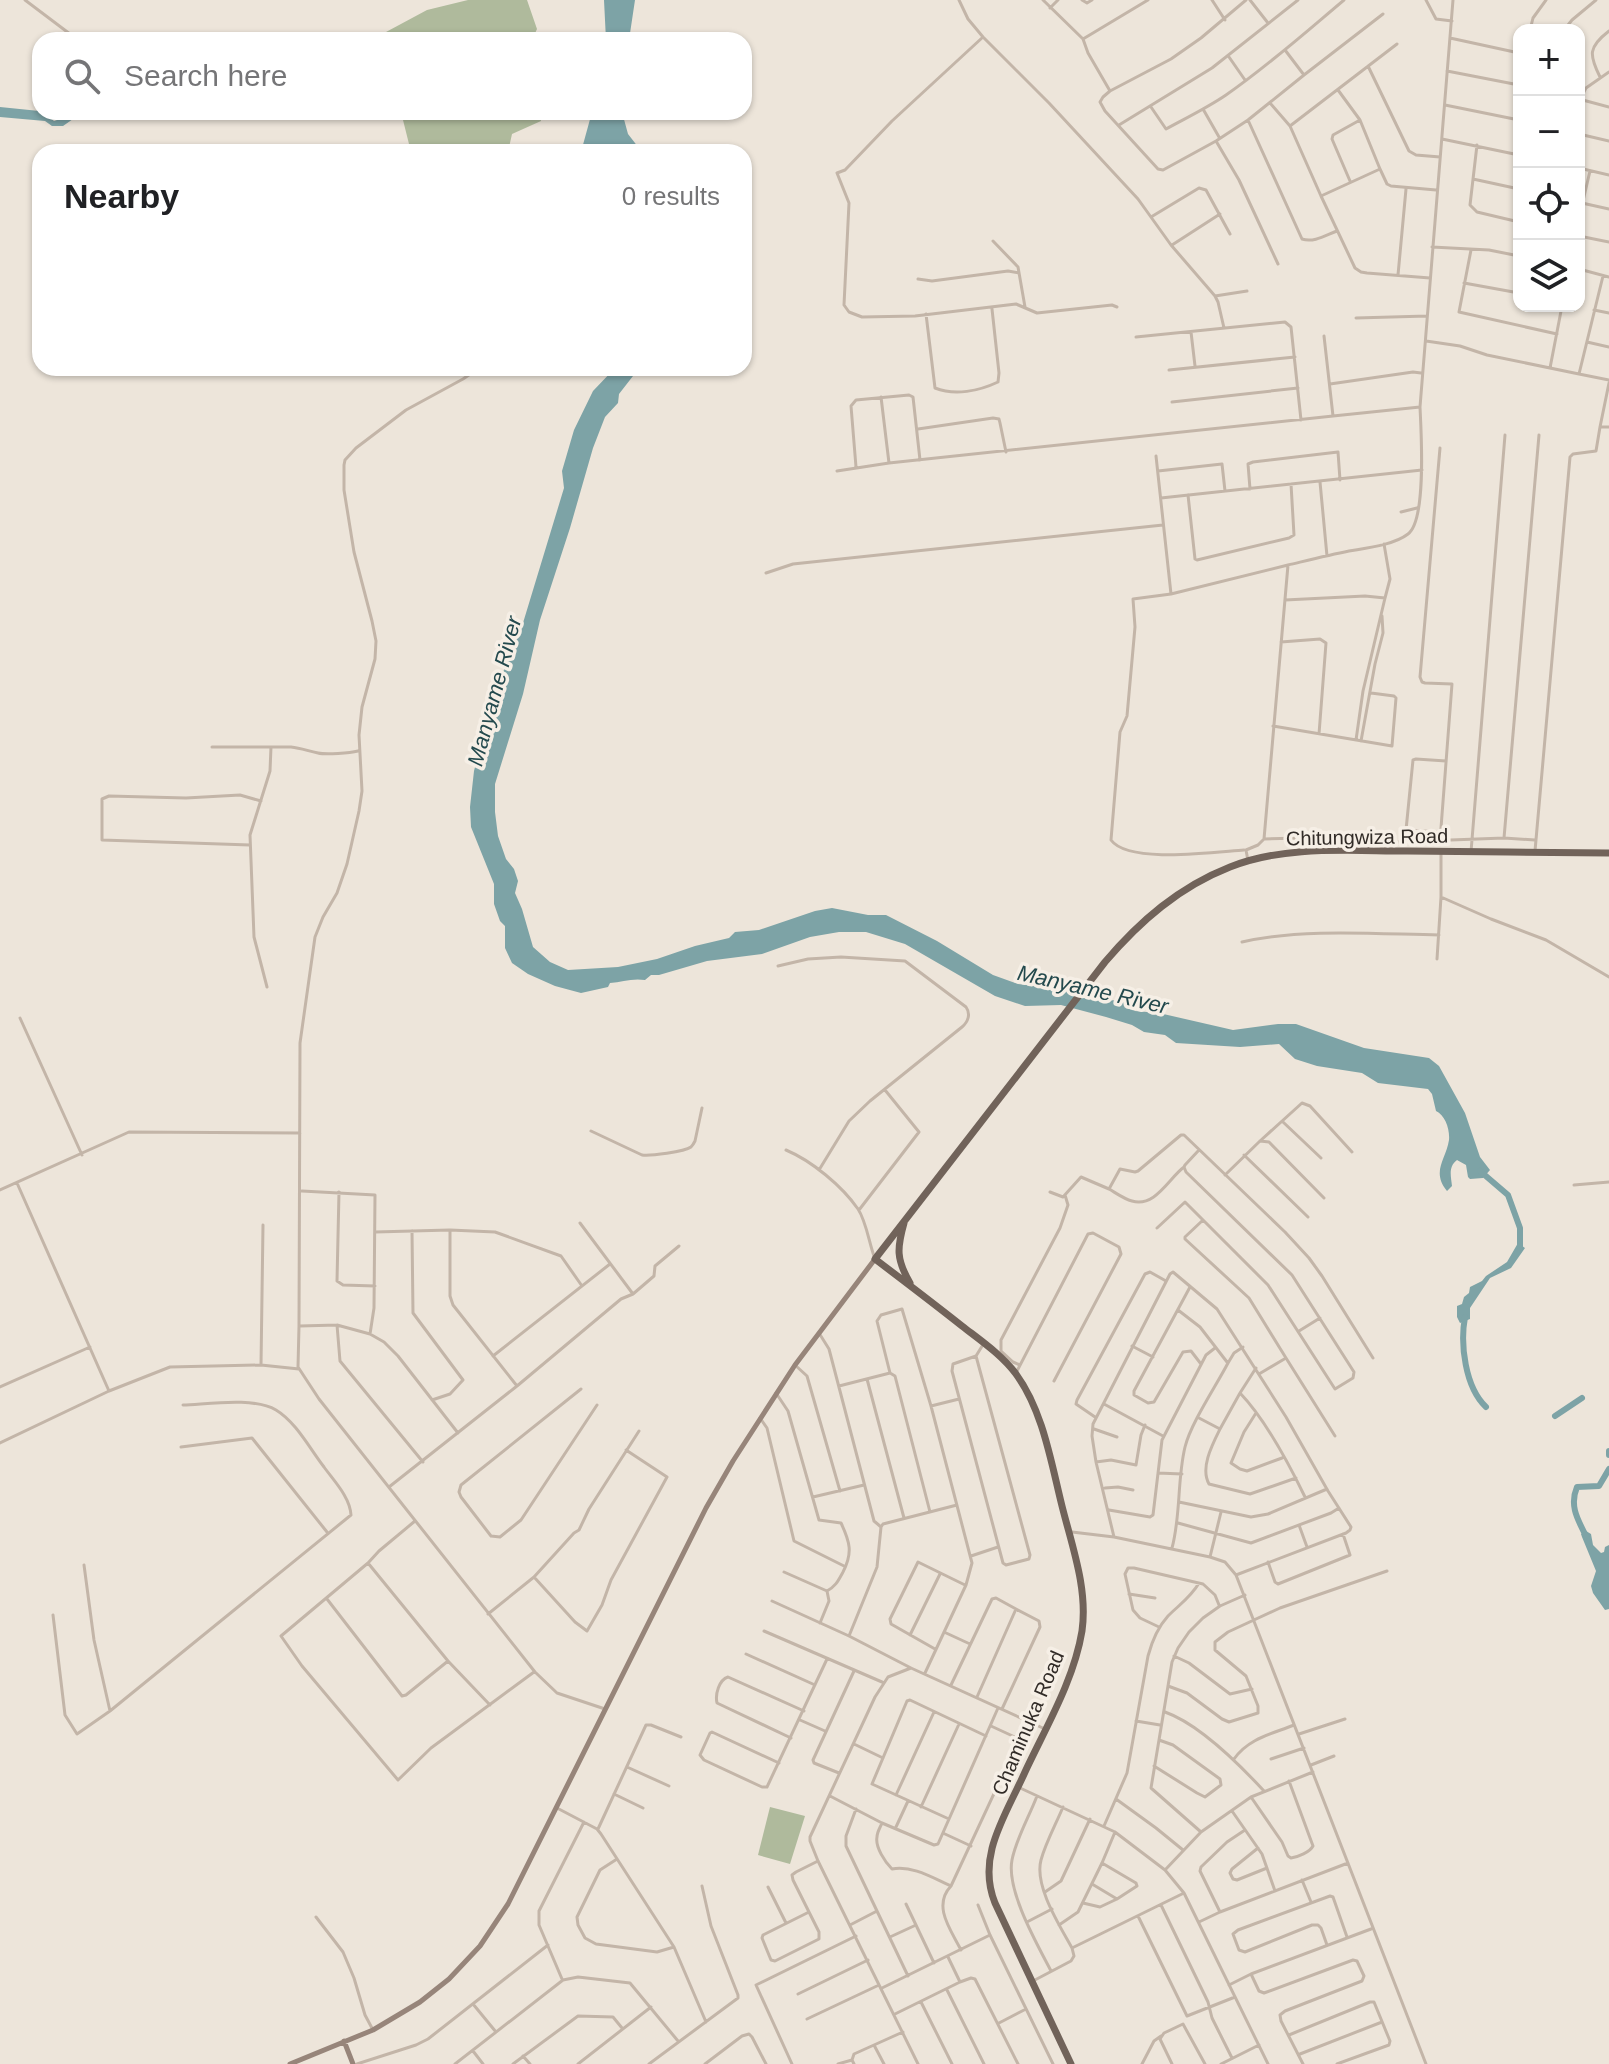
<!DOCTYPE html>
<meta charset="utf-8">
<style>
:root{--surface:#fff;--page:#f6f6f6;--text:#202124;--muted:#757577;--line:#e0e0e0}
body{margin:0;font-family:Arial,sans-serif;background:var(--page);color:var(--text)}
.controls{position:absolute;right:24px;top:24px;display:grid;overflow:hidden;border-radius:16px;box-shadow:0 2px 6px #0004}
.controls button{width:72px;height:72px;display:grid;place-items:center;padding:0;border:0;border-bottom:2px solid var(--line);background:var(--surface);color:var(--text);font:40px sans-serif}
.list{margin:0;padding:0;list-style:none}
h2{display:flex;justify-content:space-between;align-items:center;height:104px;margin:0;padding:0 32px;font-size:34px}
h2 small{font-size:26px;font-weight:400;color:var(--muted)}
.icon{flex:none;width:44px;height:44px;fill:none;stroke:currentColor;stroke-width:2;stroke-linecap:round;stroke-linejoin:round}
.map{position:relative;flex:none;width:1609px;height:2064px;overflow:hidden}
.search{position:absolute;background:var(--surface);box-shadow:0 2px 6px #0004;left:32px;top:32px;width:720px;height:88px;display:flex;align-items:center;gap:20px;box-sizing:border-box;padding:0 28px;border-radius:24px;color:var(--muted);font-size:30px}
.panel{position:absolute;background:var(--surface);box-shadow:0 2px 6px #0004;left:32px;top:144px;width:720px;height:232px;border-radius:24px}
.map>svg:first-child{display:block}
</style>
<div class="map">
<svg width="1609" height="2064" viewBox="0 0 1609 2064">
<rect width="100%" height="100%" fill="#ede5da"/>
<path fill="#afba9c" d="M468,0H527L537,29L532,40H387L386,32L427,10Z
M401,112H540L541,121L512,134L508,152H411Z
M770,1807L805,1816L790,1864L758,1855Z"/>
<path fill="#7da3a6" d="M604,0H635L629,40H606Z
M0,107L49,112L48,116L54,121L60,119L67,112H71L73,119L63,126H52L45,121L0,117Z
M592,112H622L628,134L642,152H581Z
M615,368H640L634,372L633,376L619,394L618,403L605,417L593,448L570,528L540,620L523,694L495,784V812L498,836L506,859L514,869L518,881L515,893L522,909L533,947L550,962L568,970L618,967L657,959L695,946L729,938L735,932L759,930L815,911L832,908L868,915H886L937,941L993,975L1018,984L1077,991L1108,1000L1123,1001L1135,1011L1159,1013L1233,1030L1278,1024H1296L1364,1048L1429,1058L1439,1066L1465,1113L1480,1157L1490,1170L1483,1178L1470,1179L1468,1177L1466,1165L1457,1160C1448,1167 1451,1176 1452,1186L1447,1191C1431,1171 1446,1160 1449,1140C1450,1129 1445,1115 1436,1111L1432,1094L1428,1089L1378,1083L1362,1073L1317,1066L1295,1059L1279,1044L1240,1047L1176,1043L1165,1035L1144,1032L1132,1025L1106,1017L1061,1005L1025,1006L995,996L905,944L866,932H839L810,937L762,954L707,961L659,975H651L645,980C632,978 622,982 610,983L608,987L581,993L555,986L528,974L512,963L505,948V926L500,921L494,904V884L471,827L470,807L474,771L493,697L523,623L564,488L562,471L574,430L593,391Z
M1518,1243L1525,1248L1511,1268L1490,1278L1470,1308V1319L1460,1323L1457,1317V1306L1462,1304L1464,1297L1469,1293L1470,1287L1482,1281L1486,1276L1507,1262Z
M1586,1531L1591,1534L1593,1545L1601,1553L1604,1552L1605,1547L1609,1545V1609L1605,1610L1593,1593L1591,1586L1596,1571L1582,1537L1581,1534Z"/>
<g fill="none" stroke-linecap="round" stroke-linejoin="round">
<path stroke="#7da3a6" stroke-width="6" d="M1480,1171L1508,1195L1520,1228V1248
M1465,1317C1460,1344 1465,1387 1486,1407
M1555,1416L1582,1398
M1609,1451V1455
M1586,1536C1578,1520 1569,1506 1577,1487L1599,1486L1609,1469"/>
<path stroke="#c3b5a8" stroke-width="3" d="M25,0L70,34
M959,0L968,19L983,37L1049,103L1138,199L1171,245L1215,296L1218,302L1224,328
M1043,0L1083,39L1088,53L1110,91
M1082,0L1087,3L1092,0
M1212,0L1225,20
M1246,0L1201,38L1171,59L1110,91L1103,97L1100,102L1105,111L1158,169L1163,170L1216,141L1248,120L1304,75L1285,50
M1250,0L1268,23
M1426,0L1436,19L1452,21
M1050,8L1058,0
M1530,30L1533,18L1546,0
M1564,30L1572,20L1596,0
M983,37L892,121L845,170L837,173L849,203L844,305L849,312L862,317L915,316L1016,304L1037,313L1112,305L1117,307
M1450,38L1519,53
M1083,39L1148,0
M1229,57L1245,80
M1368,66L1409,151L1416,155L1440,157
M1447,71L1519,85
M1304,75L1383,14
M1600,77C1589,55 1588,47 1609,31
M1579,99L1609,107
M1580,99L1586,88L1609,72
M1270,103L1290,126L1321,196L1355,268L1361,272L1367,273L1430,278
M1445,105L1519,120
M1151,107L1166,129C1186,118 1207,108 1226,95C1268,66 1306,32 1344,0
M1203,109L1219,137
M1248,120L1302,239C1314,243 1326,235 1337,231
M1119,125L1212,68L1298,0
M1290,126L1397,44
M1579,134L1609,141
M1442,139L1519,155
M1216,141L1239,180L1278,264
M1477,145L1470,205L1477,212L1519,222
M1579,168L1609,175
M1380,169L1387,184L1391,186L1436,190
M1473,179L1519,189
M1350,181L1332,139L1333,135L1360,120
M1321,196L1380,169L1360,120L1338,90
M1582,203L1609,209
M1151,217L1199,188L1206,190L1230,234
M1579,218L1590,171
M1579,236L1609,242
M993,241L1018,267L1025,307
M1172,245L1220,214
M1432,247L1489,250L1519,256
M1471,250L1459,312L1557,334
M1579,269L1609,277
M1398,275L1406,189
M918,279L932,281L1008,271L1019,273
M1464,283L1519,293
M1215,296L1247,291
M1594,310L1609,313
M926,314L935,388C955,396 979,391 998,382L999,373L992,309
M1356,318L1427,316
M1191,332L1195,366
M1136,337L1285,322L1291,327L1301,420
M1426,341L1460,346L1487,355L1579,374L1603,276
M1587,342L1609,347
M479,368L463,379L406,410L356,448L345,460L344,465V490L354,552L372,621L376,641L375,659L362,707L359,735L362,791L359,811L347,864L337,893L323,917L315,937L300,1043L299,1326L298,1367L319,1399L535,1672L557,1693L605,1709
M1550,368L1562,306
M1169,370L1295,357
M1579,374L1609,380
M1609,383L1600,427H1609
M1330,384L1413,372L1421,373
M881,397L889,463
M1172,402L1298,388
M1333,416L1420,407
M918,429L993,418L999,419L1000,423L1006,452
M1156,456L1171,594
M856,467L851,406L856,400L909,395L913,397L920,460
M837,471L889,463L1333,416L1324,336
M1158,471L1222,464L1225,491
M1320,482L1327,556
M1250,489L1248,464L1253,462L1338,452L1340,480
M1188,495L1195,559L1197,560L1289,538L1294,535L1291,484
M1161,498L1422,470
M1401,512L1417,508
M1384,544L1390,579L1385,598
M766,573L793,564L1163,525
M1285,600L1365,596L1385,598L1363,691L1356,740
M1281,642L1320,639L1326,643L1319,734
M1273,726L1392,746L1396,698L1394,696L1371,693
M1361,741L1375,664L1383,633L1382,616
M212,747H291C301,748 308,751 318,753C326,755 350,753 358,751
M1440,832L1406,830L1413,760L1416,759L1446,761
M1382,836L1397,842L1504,838L1535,840
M1504,838L1539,435
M1264,839L1382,836L1381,851
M1440,841L1452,684L1425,683L1422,682L1420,677L1440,448
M250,845L102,840V799L109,796L186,798L240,795L261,801
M1244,850C1215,852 1128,864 1111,840L1120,732L1127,716L1135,627L1133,599L1171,594L1288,565
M1535,851L1570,457L1573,454L1596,451L1600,427
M1471,852L1505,435
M1248,861L1246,850L1258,845L1264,839L1288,565C1309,560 1329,555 1349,551C1366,548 1394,545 1408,534C1427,520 1421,430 1420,407L1453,0
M1441,897L1491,919L1546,940L1609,977
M1242,942C1303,928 1376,934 1439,935
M1437,959L1441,897V851
M778,966L808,959L841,957L905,961L966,1007C971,1014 968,1022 962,1027L870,1101L849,1121L819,1170
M267,987L254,937L250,835L270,771L271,747
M20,1018L82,1155
M1283,1122L1321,1158
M591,1131L642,1155C650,1156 684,1152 691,1147C693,1145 694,1143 695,1141L702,1108
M1260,1141L1269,1142L1324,1198
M786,1150C812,1161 842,1186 858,1209C866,1221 869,1242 874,1256
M1244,1155L1308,1217
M1225,1175L1260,1141L1302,1103L1310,1106L1352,1152
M17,1183L109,1391
M1574,1185L1609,1182
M1109,1189C1116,1193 1124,1199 1132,1201C1155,1208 1169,1178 1184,1167
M0,1190L129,1132L300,1133
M302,1191L375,1195L374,1308L370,1334
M339,1192L337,1281L343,1285L375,1286
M1050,1192L1063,1197L1081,1177L1109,1189L1120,1169L1135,1172L1138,1171L1181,1135H1184L1285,1232L1309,1258L1322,1276L1373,1358
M859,1210L919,1132L885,1090
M1203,1220L1185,1237V1239L1249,1298L1286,1358L1259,1374
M580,1223L633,1294
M1157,1228L1185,1202L1268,1285L1335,1389L1353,1378L1354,1372L1292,1275L1186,1172L1184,1167L1185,1165L1199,1150
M450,1230V1296L453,1305L517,1386
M412,1231L413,1313L463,1380L450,1394L432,1400
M375,1232L450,1230L495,1232L561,1256L582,1286
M1190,1287L1134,1391V1395L1148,1403L1154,1402L1183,1352L1191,1351L1201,1364
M1178,1310L1200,1327L1227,1362
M337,1325L340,1361L423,1462
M300,1326L337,1325L370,1334L384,1342L398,1356L458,1433
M1299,1331L1320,1318
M819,1333L829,1349L874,1521L881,1527L883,1524L957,1505
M1132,1346L1153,1357
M493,1356L610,1264
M976,1356L1030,1555L1029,1559L1006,1565L1003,1563L952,1371L953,1364L976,1356L984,1343
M1286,1358L1335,1436
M261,1365L263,1225
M795,1365L807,1376L840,1491
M1020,1365L1013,1362L1001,1351V1340L1060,1228L1068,1205L1065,1195
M1017,1371L1088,1234L1093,1233L1119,1247L1121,1254L1054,1381
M890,1373L877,1321L881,1315L902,1309L931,1406L972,1563L966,1585L925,1673
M867,1379L904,1518
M839,1386L890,1373L895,1376L930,1512
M0,1387L90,1347
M581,1389L461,1485L459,1492L461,1497L491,1536L500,1537L521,1520L597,1405
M776,1393L788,1411L819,1520L841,1523C850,1542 853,1553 843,1572C838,1581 836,1586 827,1591L829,1601L820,1623
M1240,1393C1265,1419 1289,1464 1305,1497
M1104,1404L1163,1436
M931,1406L959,1399
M1256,1413L1244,1432L1231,1463L1240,1469L1247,1471L1282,1458
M1095,1417L1076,1404L1077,1400L1145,1274L1150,1272L1166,1281
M760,1418L767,1428L794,1541L844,1566
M1199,1418L1220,1429C1212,1445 1200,1468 1209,1484L1250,1494L1296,1478
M1094,1429L1117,1437
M1220,1429L1240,1393L1256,1368
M0,1443L109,1391L170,1367L261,1365L299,1369
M181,1447L252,1438L327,1532
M1096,1462L1111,1460L1136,1465L1141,1435L1145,1425
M1158,1473L1182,1474
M389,1487L517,1386L621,1299L633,1294L654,1276L655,1266L679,1246
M1105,1488L1118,1487L1133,1490
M813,1497L864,1485
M1179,1502L1251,1517L1268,1514L1327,1489
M1109,1510L1150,1517L1153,1515L1162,1440L1206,1355L1215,1348
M1178,1523L1251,1543L1331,1513L1339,1508
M1299,1525L1307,1547
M881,1527L877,1567L849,1636L911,1668
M1072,1532L1114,1537L1210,1557L1225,1562L1236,1575L1426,2064
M1114,1537L1096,1462L1092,1436L1093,1424L1170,1274L1173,1272L1217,1309L1286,1417L1328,1491L1351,1527L1350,1530L1346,1533L1236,1575
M1172,1548C1181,1515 1177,1480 1185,1447C1191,1423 1216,1386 1228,1363L1234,1353L1243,1347
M971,1556L998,1547
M1210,1557L1221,1512
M1268,1562L1275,1582L1278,1584L1350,1555L1343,1534
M368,1563L379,1551L415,1521
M84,1565L94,1640L110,1711
M784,1572L827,1591
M534,1577L575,1622L587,1631L602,1605L611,1580L667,1477L626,1450
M1129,1594L1155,1598
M327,1599L402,1696L406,1695L448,1661
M772,1601L849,1636
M488,1614L534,1577L574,1533L579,1530L589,1509L639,1431
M53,1615L65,1715L77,1734L110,1711L351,1515C350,1497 334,1481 324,1467C310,1449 296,1422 276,1410C254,1397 209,1404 183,1405
M1159,1627L1140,1618L1133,1610L1125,1574L1128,1568H1134L1203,1584L1215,1595L1219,1605
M764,1631L882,1682
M944,1632L970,1644
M910,1635L940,1574
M935,1649L891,1624L890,1619L918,1562L965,1585
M746,1654L815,1685
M1174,1656L1189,1663L1230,1694L1252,1689
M951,1685L992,1599L996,1598L1016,1609L977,1697
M1168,1686L1187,1693L1222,1719L1229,1722L1258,1713V1706L1246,1676L1215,1650V1642L1228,1632L1280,1608L1387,1571
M490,1705L448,1661L368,1563L281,1636L302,1666L398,1780L431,1748L534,1672
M1002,1709L1040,1627L1039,1621L1016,1609
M1165,1712C1199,1724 1239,1764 1264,1791
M800,1720L825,1731
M1136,1721L1160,1725
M1299,1734L1345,1719
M791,1738L717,1703C715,1694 719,1680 728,1677L804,1711
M854,1744L883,1758
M1234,1759C1249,1738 1272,1734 1294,1725
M1271,1759L1304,1748
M779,1763L712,1732L710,1733L700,1755L704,1760L762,1787H767L827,1659
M1311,1765L1334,1756
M1154,1766L1197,1793L1205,1797L1221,1785L1220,1779L1173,1745L1159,1740
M627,1767L669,1786
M839,1773L814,1763L813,1760L854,1671
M1018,1787L1115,1832L1165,1870L1184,1893L1268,2064
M614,1794L643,1808
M896,1795L934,1712
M830,1796L882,1823L934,1845L938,1844L998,1708
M1037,1796C1029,1817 1016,1839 1012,1860C1006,1890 1037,1944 1051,1971
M1251,1797L1282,1842L1288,1856L1291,1858C1298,1857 1310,1852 1313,1846L1289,1781
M1116,1799L1156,1828L1183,1850
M921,1807L959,1724
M557,1808L597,1829L601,1834L674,1947L706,2022
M856,1809L846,1836V1846L908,1976
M1232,1811L1262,1854L1275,1891
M949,1819L872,1784L907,1701L910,1700L986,1736
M882,1823C880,1828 877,1832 877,1837C875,1847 885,1862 892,1869C912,1865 933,1878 951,1886L1018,1742L1017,1738L991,1726
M1104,1826L1127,1773L1148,1656C1152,1641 1158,1627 1168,1616C1179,1605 1191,1597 1199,1583
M896,1827L908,1801
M598,1829L646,1725H651L681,1737
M1201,1832L1151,1788L1172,1662L1178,1648L1189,1632L1203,1618L1220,1606L1245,1595
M945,1834L971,1846
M1258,1848L1232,1869L1230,1873L1233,1879L1237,1880L1267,1868
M617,1859L600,1870L577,1917L578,1925L585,1938L596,1944L657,1952L674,1947
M1165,1870L1201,1832L1251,1797L1313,1772
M1302,1880L1311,1902
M1092,1884L1117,1899L1137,1886L1136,1883L1102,1863
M951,1886C932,1906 951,1930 961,1950
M768,1887L786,1923
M1045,1892L1061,1881L1090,1819
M1083,1903L1100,1907L1117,1899
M906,1904L934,1963
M978,1905L990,1935L1053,2064
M1161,1905L1208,2002L1212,2018L1232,2058
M809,1912L763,1935L762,1938L771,1960L775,1961L819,1939V1932L793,1880L792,1875L796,1872L818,1861
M1220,1912L1200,1871L1201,1867L1227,1842L1245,1830
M1138,1916L1187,2016L1235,1997
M316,1917L343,1952L354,1978L365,2015L373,2030
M1027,1922L1052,1909
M1199,1922L1220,1912L1348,1863
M850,1925L877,1911
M1059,1925L1078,1912L1102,1863L1115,1832
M890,1937L916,1925
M1327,1945L1321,1928L1318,1925H1312L1245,1952L1239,1950L1233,1934L1238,1930L1330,1896L1333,1897L1347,1937
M1072,1948L1184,1893
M948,1957L960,1982
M1251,1974L1259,1991L1264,1993L1353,1960L1357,1961L1364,1976L1362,1981L1285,2011L1280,2015L1281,2021L1303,2064
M562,1979L539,1925V1911L584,1822
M1033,1981L1071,1961L1074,1956L1072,1948C1060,1926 1034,1886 1041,1860C1046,1842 1056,1824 1063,1807
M1229,1985L1251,1974L1371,1929
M882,1988L990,1935
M947,1990L984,2064
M798,1994L868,1960
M921,2002L952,2064
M473,2004L496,2032
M895,2014L960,1982L971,1978L975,1979L1018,2064
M807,2019L879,1985
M999,2023L1026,2009
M1289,2035L1370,2002H1374L1390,2041L1389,2045L1337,2064
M473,2051L483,2064
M1300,2054L1382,2022
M523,2056L530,2064
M357,2064L416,2045L428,2039L548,1945
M455,2064L563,1980L578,1977L630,1983L678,2041
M513,2064L578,2016L613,2017L622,2028
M578,2064L651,2007
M649,2064L738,1998V1995L711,1926L702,1886
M705,2064L742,2036L749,2034L752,2037L766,2064
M792,2064L756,1985L856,1936
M838,2064L852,2060
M854,2064L852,2060L854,2054L874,2045
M884,2064L874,2045L903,2032
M918,2064L818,1861L810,1841V1837L875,1697L888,1677L911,1668L1045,1729
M1142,2064L1154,2041L1161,2036
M1172,2064L1160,2039L1164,2033L1183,2024L1205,2064
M1221,2064L1259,2045"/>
<path stroke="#97857a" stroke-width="5" d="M344,2041L353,2064
M290,2064L373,2030L420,2002L449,1979L480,1946L508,1904L706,1508L733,1461L795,1365L875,1259"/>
<path stroke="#71635a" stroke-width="7" d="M904,1223C897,1248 896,1259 910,1283
M1071,2064L995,1903C976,1856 1006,1815 1025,1772C1046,1727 1074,1680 1082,1631C1088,1589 1072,1546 1062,1506C1051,1462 1043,1411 1016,1374C1002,1355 980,1340 962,1326C933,1303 904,1281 875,1259L1105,962C1140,921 1179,887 1230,867C1285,845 1349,851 1407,851C1474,852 1542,852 1609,853"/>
</g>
<g text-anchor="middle" stroke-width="7" stroke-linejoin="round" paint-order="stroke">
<g font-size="20" fill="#312b27" stroke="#f6efe6">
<text transform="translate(1367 837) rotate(-1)" y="7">Chitungwiza Road</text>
<text transform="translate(1028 1723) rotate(-67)" y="7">Chaminuka Road</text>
</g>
<g font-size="22" font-style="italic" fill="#23494d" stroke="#f6efe6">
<text transform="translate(494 691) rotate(-75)" y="8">Manyame River</text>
<text transform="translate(1093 989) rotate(13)" y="8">Manyame River</text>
</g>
</g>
</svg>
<div class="controls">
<button>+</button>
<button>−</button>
<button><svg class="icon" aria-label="locate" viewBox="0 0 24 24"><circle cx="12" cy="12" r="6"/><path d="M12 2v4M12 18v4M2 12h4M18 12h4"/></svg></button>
<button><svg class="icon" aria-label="layers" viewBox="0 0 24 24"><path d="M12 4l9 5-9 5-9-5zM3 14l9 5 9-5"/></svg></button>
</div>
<div class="search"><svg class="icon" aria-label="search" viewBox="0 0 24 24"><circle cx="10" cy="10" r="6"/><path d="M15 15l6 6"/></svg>Search here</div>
<section class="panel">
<h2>Nearby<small>0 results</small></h2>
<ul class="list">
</ul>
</section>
</div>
